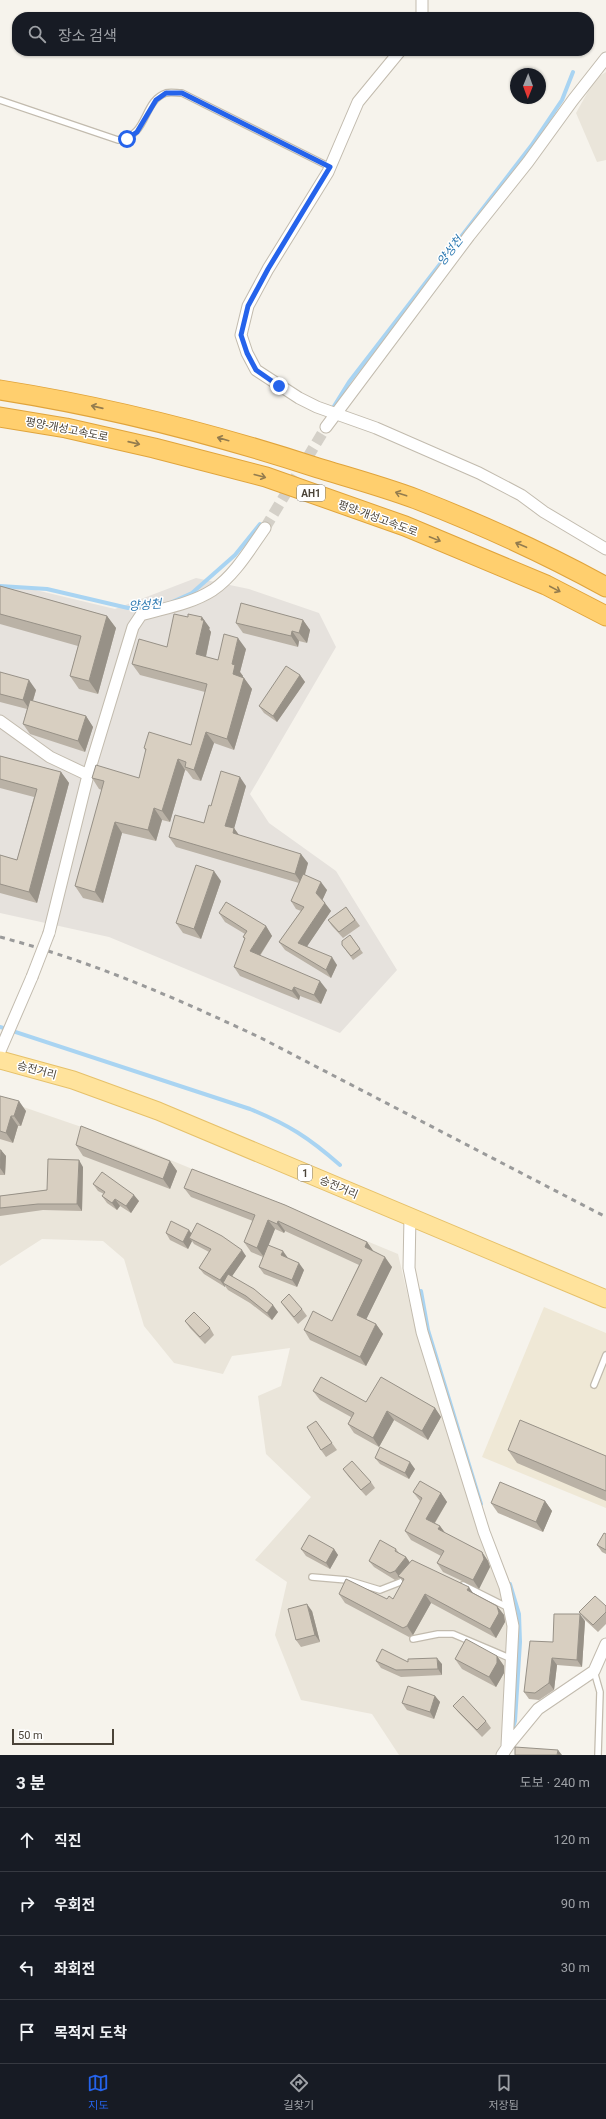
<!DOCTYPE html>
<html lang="ko">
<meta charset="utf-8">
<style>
:root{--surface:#171b24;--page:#242831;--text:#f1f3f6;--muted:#9ea1a6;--line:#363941;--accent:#2563eb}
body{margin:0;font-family:Roboto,"Noto Sans KR",sans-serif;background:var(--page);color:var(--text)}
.compass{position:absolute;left:510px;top:68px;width:36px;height:36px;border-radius:50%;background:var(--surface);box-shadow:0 1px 3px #0004;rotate:181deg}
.scale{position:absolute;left:12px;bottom:10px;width:102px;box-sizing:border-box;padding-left:4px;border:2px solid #4b4439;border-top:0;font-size:11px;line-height:14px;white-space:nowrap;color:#4b4439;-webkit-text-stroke:3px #fff;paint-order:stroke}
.stop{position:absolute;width:12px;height:12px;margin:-9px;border:3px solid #2563eb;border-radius:50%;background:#fff}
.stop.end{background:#2563eb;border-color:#fff;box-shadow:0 1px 4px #0008}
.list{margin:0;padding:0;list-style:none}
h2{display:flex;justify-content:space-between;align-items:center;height:52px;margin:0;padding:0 16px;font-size:17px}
h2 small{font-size:13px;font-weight:400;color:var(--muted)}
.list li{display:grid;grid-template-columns:26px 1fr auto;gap:12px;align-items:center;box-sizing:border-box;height:64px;padding:0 16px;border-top:1px solid var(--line)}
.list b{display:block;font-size:15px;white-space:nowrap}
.list em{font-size:13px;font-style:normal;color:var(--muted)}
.icon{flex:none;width:22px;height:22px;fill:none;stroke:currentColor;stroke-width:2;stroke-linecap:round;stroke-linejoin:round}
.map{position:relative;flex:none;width:606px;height:1755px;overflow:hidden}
.search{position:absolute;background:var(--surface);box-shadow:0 1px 3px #0004;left:12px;right:12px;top:12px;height:44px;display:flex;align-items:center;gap:10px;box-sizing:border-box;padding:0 14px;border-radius:16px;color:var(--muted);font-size:15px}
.sheet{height:308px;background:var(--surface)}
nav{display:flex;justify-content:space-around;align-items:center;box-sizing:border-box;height:56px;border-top:1px solid var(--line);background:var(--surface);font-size:11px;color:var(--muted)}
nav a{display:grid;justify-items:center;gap:2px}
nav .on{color:var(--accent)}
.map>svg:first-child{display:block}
</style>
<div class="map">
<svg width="606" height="1755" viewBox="0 0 606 1755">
<rect width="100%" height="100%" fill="#f6f3ec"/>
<path fill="#eae5da" d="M606,72V160L597,162L576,113L595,79Z
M0,1099L134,1145L398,1254L416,1331L446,1417L509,1618L504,1738L496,1755H399L372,1714L301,1700L275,1635L287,1582L255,1560L311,1497L266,1454L258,1396L281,1386L290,1348L232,1356L223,1374L174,1363L144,1326L124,1259L103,1241L42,1239L0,1266Z"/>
<path fill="#e6e2dd" d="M196,578L249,589L319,613L336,647L250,794L269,823L336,871L397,970L340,1033L109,937L0,913V589L19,586L115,609Z"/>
<path fill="#efe8d6" d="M544,1307L606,1333V1508L482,1457Z"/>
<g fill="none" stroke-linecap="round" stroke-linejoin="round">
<path stroke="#a9d4f2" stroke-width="4" d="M331,411L349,382L531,146L562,100L573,72
M0,586L47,589L128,608L157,606
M172,602L192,593L235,555L260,524
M0,1027L250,1109C289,1125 308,1137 340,1165
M421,1291L428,1330L481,1504
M510,1584L519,1614L520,1642L515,1721L512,1731"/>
<path stroke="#d4d0c8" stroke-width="11" stroke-dasharray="11 5.5" stroke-linecap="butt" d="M265,528L326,427"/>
<g stroke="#c2bbae" stroke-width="8">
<path id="lane" d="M0,100L118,140C149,136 142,101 166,93C170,92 177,93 182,93L330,167
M594,1385L606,1355
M312,1577L347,1580L380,1590L403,1581L406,1576
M463,1585L509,1608
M413,1639L438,1634H453L512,1659
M594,1671L600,1692L598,1755"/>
</g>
<g stroke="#c2bbae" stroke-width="13">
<path id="street" d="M422,0V17
M400,51L358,102L328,172L268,269L248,306L241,335L247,353L256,370L299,398L317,407L376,428L479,473L521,495L544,512L606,549
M326,427L469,236L528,162L573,100L606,58
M0,721L50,757L88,775
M49,933L88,775L133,627L141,615C165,608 191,604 213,590C235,575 250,549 265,528
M0,1051L32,977
M410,1216L409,1268L422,1332L484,1532L505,1587L513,1626L507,1746
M502,1755L510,1743L538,1709L594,1671L606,1644"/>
</g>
<g stroke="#e6c16a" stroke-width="19">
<path id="primary" d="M0,1060L73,1080L158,1111L606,1299"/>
</g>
<g stroke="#e0a43c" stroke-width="21">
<path id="highway" d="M0,390C108,407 214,434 318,468C351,478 384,487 416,499C480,524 546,554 606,587
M0,417L66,428L154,448L266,477L405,526L546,585L606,616"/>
</g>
<use href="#lane" stroke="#fff" stroke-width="5.5"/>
<use href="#street" stroke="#fff" stroke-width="11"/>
<use href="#primary" stroke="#ffe39c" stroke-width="17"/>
<use href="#highway" stroke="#ffcf6e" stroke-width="19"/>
<path stroke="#9a9a9a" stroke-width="3" stroke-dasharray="5 5" stroke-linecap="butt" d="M0,937C91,961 176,998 261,1038L606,1217"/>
<g stroke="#c2bbae" stroke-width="13" stroke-linecap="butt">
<path id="street-bridge" d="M32,977L49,933"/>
</g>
<use href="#street-bridge" stroke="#fff" stroke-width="11"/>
</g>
<path fill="#bab2a6" d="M0,586L107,616L116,628L98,694L79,689L70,676L78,646L0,624Z
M303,620L310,630L307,643L299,641L298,647L243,633L236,623Z
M210,628L209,629L211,632L206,657L218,660L246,649L240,672L243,676V677L244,678L252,689L234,750L214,743L201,781L193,779L187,771L185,770L170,822L162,820L156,841L122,833L103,903L83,898L75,886L102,790L99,789L92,778H139L146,752L144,748L191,745L205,692L140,675L132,664L167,647Z
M0,672L36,690L33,701L86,716L93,727L85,752L30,734L23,724L27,709L0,702Z
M300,675L305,682L277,722L264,713L259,706Z
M0,756L61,772L69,783L37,903L0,893V855L17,860L34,797L0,788Z
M246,786L234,828L239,835L308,863L305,875L327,890L322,900L331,911L307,946L337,965L331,978L285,950L279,942L301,911L296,909L291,901L299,883L176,847L169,837L204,823L211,806Z
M221,881L201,939L183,933L176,923Z
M346,907L360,926L343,938L332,926L328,920Z
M219,913L266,926L272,936L260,956L327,990L321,1004L300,996L299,1000L240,976L234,967L245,939L243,937L245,934L225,922Z
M350,935L363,953L353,960L342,945Z
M0,1096L26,1111L21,1126H18L13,1143L0,1139Z
M76,1145L170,1161L177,1171L170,1189L83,1156Z
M0,1150L6,1156L5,1175H0Z
M83,1167L82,1211L43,1210L0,1216V1196L47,1190Z
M93,1184L139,1201L131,1213L120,1206L117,1210L107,1203L102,1196L104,1194L98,1191Z
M184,1188L367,1242L374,1252L392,1267L366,1319L376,1324L383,1334L366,1366L310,1340L304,1330L332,1321L359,1265L285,1231L284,1233L275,1229L268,1245L304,1270L297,1287L264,1274L259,1267L263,1257L251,1252L244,1242L253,1221L191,1197Z
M189,1230L191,1234L246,1256L232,1276L278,1312L272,1320L250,1303L228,1290L225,1286V1287L204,1274L199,1268L209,1252L194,1244L192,1241L188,1249L170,1240L166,1233Z
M281,1302L302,1309L307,1316L298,1324L286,1309Z
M185,1321L210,1328L214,1335L205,1344L190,1328Z
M313,1391L366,1402L435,1408L441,1417L428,1440L394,1420L379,1447L354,1433L348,1424L351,1417L320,1400Z
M316,1421L337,1450L326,1457L321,1450Z
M508,1450L606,1456V1501L517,1463Z
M375,1458L415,1469L409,1479L380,1464Z
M343,1469L371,1482L375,1488L366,1496L348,1476Z
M413,1492L441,1493L447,1502L435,1523L440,1526L445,1533L482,1552L488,1561L490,1567L479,1589L443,1572L437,1563L441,1556L411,1540L405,1531L420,1501Z
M545,1501L552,1511L543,1532L498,1513L491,1503Z
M606,1534V1554L602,1552L597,1545Z
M301,1549H334L338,1555L330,1569L306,1556Z
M396,1549L399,1553L406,1557L410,1563L472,1592L497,1606L504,1615L505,1622L496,1638L431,1603L413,1635L409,1637L345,1603L339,1594L387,1599H393L403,1582L400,1578L395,1580L374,1567L369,1561Z
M606,1606V1624L598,1632L584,1619L579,1612Z
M312,1611L320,1642L301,1647L296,1640Z
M585,1621L582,1667L557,1665L554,1690L539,1700L529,1699L524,1692L553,1642Z
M497,1656L504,1666V1673L496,1687L462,1669L455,1659Z
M376,1661L442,1664V1675L401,1677L381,1668Z
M435,1696L440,1702L434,1719L407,1710L402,1703Z
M453,1706L486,1721L491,1728L482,1737L458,1712Z"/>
<path fill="#979187" d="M107,616L116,628L98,694L89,681Z
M202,617L210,628L209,629L211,632L204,665L196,654Z
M303,620L310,630L307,643L299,633Z
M292,631L299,641L298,647L291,636Z
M238,638L246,649L240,672L243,676L240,686L233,674L232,664Z
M300,675L305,682L277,722L273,716Z
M244,678L252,689L234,750L227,739Z
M29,680L36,690L30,710L23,700Z
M86,716L93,727L85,752L78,741Z
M206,732L214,743L201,781L194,770Z
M178,759L185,770L170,822L162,811Z
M61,772L69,783L37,903L29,892Z
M240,777L246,786L232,836L225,826Z
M154,808L162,820L156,841L148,830Z
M115,822L122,833L103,903L95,892Z
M234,828L241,838L233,833Z
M301,854L308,863L302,884L295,874Z
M214,871L221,881L201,939L194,929Z
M321,882L327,890L322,901L316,893Z
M325,903L331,911L304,951L298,943Z
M266,926L272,936L256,961L250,951Z
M332,957L337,965L331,978L326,970Z
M320,981L327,990L321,1004L314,995Z
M294,987L300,996L299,1000L292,991Z
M19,1101L26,1111L21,1126L14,1116Z
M11,1116L18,1126L13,1143L6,1133Z
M1,1150L6,1156L5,1175L0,1168Z
M79,1160L83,1167L82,1211L77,1204Z
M170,1161L177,1171L170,1189L163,1179Z
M134,1195L139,1201L131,1213L126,1206Z
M115,1199L120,1206L117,1210L112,1203Z
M268,1220L275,1229L264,1257L257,1248Z
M278,1221L285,1231L284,1233L277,1224Z
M189,1230L194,1237L189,1238L192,1241L188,1249L183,1242Z
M367,1242L374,1252L365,1247Z
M242,1250L246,1256L226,1285L223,1283L225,1286V1287L220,1280Z
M283,1251L288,1258L281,1255Z
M385,1257L392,1267L364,1324L357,1315Z
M299,1263L304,1270L297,1287L292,1280Z
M273,1305L278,1312L272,1320L267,1313Z
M376,1324L383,1334L366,1366L360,1357Z
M435,1408L441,1417L428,1440L422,1431Z
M387,1411L394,1420L379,1447L373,1438Z
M410,1462L415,1469L409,1479L405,1473Z
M441,1493L447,1502L432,1527L426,1519Z
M545,1501L552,1511L543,1532L536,1522Z
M440,1526L446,1534L438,1529Z
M334,1549L338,1555L330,1569L326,1563Z
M482,1552L488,1561L490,1567L479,1589L473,1580Z
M406,1557L411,1564L400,1578L395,1571Z
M469,1587L475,1596L467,1590Z
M425,1594L431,1603L413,1635L407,1626Z
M307,1604L312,1611L320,1642L315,1635Z
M497,1606L504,1615L505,1622L496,1638L490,1629Z
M580,1614L585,1621L582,1667L577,1660Z
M497,1656L504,1666V1673L496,1687L489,1677Z
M437,1658L442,1664V1675L438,1669Z
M552,1658L557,1665L554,1690L549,1683Z
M435,1696L440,1702L434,1719L430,1712Z
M558,1750L562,1755H557Z"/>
<path fill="#d8cfc1" stroke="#979187" d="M0,586L107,616L89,681L70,676L81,636L0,614Z
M241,603L303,620L299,633L292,631L291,636L236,623Z
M174,614L188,617V614L202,617L201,620H204L196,654L218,660L224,634L238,638L232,664L235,665L233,674L244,678L227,739L206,732L194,770L185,767L186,762L178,759L162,811L154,808L148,830L115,822L95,892L75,886L104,781L92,778L96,765L139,778L146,749L144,748L149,732L191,745L207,684L132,664L139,639L167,647Z
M286,666L300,675L273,716L259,706Z
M0,672L29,680L23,700L0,694Z
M30,700L86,716L78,741L23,724Z
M0,756L61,772L29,892L0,884V855L17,860L37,789L0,779Z
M221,771L240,777L225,826L234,828L233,833L301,854L295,874L169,837L175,815L204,823L209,805L211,806Z
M196,865L214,871L194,929L176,923Z
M303,874L321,882L316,893L325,903L298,943L332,957L326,970L279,942L304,907L291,901Z
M226,902L266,926L250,951L320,981L314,995L294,987L292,991L234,967L245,938L243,937L247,931L219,913Z
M346,907L355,920L339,932L328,920Z
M350,935L360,949L351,956L342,945V941Z
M0,1096L19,1101L14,1116H11L6,1133L0,1131Z
M81,1126L170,1161L163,1179L76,1145Z
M0,1150H1L0,1168Z
M48,1159L79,1160L77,1204H38L0,1208V1196L47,1190Z
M192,1169L285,1205L367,1242L365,1247L385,1257L357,1315L376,1324L360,1357L304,1330L313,1311L332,1321L362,1260L278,1221L277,1224L268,1220L257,1248L244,1242L255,1215L184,1188Z
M102,1172L134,1195L126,1206L115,1199L112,1203L102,1196L105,1192L93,1184Z
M171,1221L189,1230L183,1242L166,1233Z
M197,1223L222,1236L242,1250L220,1280L199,1268L211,1249L189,1238Z
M268,1245L283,1251L281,1255L299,1263L292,1280L259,1267Z
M228,1274L254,1289L273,1305L267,1313L246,1296L223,1283Z
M289,1294L302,1309L294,1317L281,1302Z
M194,1312L210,1328L200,1337L185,1321Z
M321,1377L366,1402L381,1377L435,1408L422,1431L387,1411L373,1438L348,1424L354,1413L313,1391Z
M520,1420L606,1456V1491L508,1450Z
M316,1421L332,1443L321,1450L307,1427Z
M380,1447L410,1462L405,1473L375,1458Z
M352,1461L371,1482L361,1490L343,1469Z
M420,1481L441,1493L426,1519L440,1526L438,1529L482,1552L484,1559L473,1580L437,1563L444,1551L405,1531L422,1498L413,1492Z
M500,1482L545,1501L536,1522L491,1503Z
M604,1533L606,1534V1550L597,1545Z
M309,1535L334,1549L326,1563L301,1549Z
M380,1540L396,1549L395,1551L406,1557L395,1571L390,1573L369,1561Z
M412,1560L469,1587L467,1590L497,1606L499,1613L490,1629L425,1594L407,1626L403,1628L339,1594L346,1579L387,1599L389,1596L393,1599L404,1579L398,1576Z
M595,1596L606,1606V1612L593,1625L579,1612Z
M307,1604L315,1635L296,1640L288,1609Z
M554,1614H580L577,1660L552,1658L549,1683L535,1693L524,1692L530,1641L553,1642Z
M466,1639L497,1656V1663L489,1677L455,1659Z
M382,1649L408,1662V1659L437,1658L438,1669L396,1670L376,1661Z
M408,1686L435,1696L430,1712L402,1703Z
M463,1696L486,1721L477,1730L453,1706Z
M515,1747L558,1750L557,1755H515Z"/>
<defs><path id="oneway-shaft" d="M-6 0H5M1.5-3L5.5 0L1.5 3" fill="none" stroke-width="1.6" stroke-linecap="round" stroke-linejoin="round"/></defs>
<g stroke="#937c4e">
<use href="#oneway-shaft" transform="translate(97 407) rotate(-167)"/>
<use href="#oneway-shaft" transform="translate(223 439) rotate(-164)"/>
<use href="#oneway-shaft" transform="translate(134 443) rotate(13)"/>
<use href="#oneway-shaft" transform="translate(260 476) rotate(15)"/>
<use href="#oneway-shaft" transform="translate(401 494) rotate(-162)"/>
<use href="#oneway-shaft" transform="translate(435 539) rotate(22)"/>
<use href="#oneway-shaft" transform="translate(521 545) rotate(-157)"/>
<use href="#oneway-shaft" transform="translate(555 589) rotate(28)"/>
</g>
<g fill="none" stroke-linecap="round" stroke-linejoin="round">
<path stroke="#2563eb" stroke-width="5" d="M127,139L137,132L156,100L166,93H182L330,167L268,269L248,306L241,335L247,353L256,370L279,386"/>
</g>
<g text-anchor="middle" stroke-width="3" stroke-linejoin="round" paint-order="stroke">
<g fill="#fff" stroke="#817c74" stroke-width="1">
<rect x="297" y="485" width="28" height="16" rx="3"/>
<rect x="298" y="1165" width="14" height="16" rx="3"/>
</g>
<g font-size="10" font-weight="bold" fill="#4b4439">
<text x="311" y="497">AH1</text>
<text x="305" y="1177">1</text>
</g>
<g font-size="11" fill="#4b4439" stroke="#fff">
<text transform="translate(67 429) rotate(11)" y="4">평양-개성고속도로</text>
<text transform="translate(378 518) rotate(20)" y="4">평양-개성고속도로</text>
<text transform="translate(37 1070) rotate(15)" y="4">승전거리</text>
<text transform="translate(339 1187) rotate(23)" y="4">승전거리</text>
</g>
<g font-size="12" font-style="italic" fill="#2e7ab2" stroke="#fff">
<text transform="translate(450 251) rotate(-52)" y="4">양성천</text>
<text transform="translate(145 605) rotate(-4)" y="4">양성천</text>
</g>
</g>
</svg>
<svg class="compass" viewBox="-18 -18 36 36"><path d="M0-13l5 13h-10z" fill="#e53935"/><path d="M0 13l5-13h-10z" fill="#9ea1a6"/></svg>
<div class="scale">50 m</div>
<div class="stop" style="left:127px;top:139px"></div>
<div class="stop end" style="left:279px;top:386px"></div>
<div class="search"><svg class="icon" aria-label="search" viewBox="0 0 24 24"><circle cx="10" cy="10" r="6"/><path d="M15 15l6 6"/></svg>장소 검색</div>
</div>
<section class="sheet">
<h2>3 분<small>도보 · 240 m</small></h2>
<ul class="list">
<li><svg class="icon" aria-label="ahead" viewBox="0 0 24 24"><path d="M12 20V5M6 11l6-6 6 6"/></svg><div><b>직진</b></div><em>120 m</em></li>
<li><svg class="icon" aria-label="right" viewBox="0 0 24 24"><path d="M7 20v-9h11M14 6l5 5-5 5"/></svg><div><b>우회전</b></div><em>90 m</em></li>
<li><svg class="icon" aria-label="left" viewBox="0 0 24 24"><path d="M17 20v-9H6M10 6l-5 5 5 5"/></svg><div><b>좌회전</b></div><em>30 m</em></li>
<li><svg class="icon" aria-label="arrive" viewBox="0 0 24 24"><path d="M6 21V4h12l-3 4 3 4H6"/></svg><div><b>목적지 도착</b></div></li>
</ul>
</section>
<nav>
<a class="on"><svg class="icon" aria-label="map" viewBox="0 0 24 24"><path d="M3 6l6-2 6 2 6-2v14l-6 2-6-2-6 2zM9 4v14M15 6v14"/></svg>지도</a>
<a><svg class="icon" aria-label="directions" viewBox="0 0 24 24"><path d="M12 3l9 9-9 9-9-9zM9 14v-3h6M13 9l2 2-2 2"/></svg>길찾기</a>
<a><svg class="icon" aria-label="saved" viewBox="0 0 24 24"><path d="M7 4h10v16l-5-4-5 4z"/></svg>저장됨</a>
</nav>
